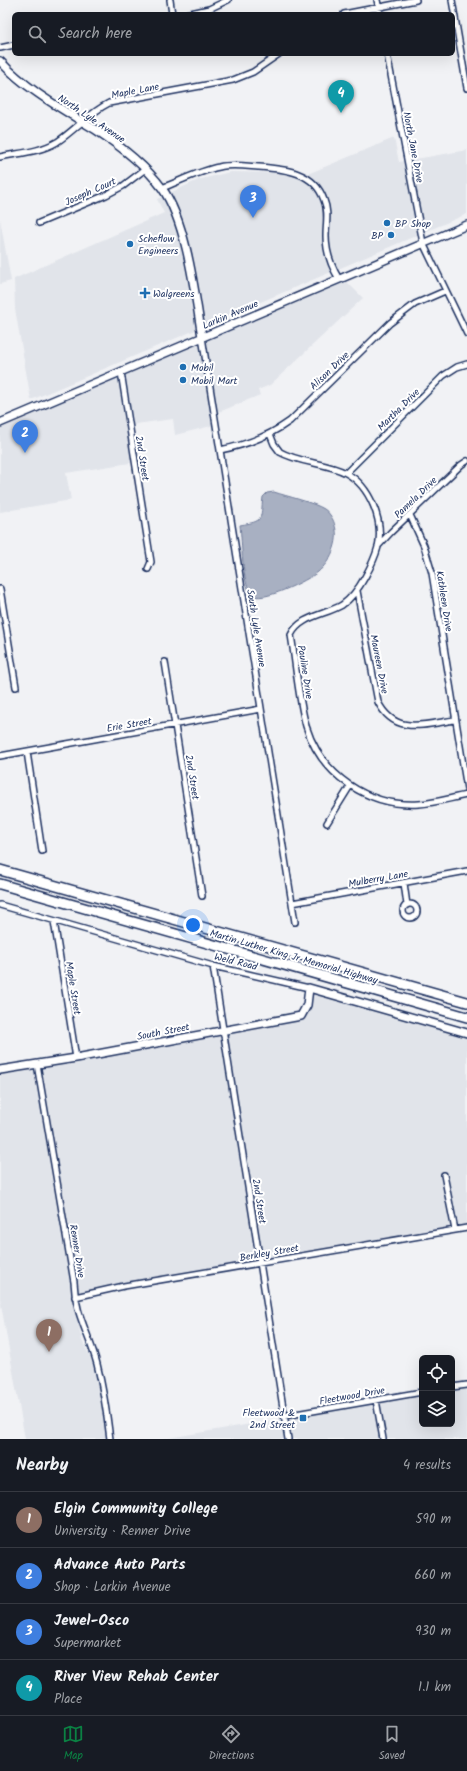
<!DOCTYPE html>
<meta charset="utf-8">
<style>
:root{--surface:#171b24;--page:#242831;--text:#f1f3f6;--muted:#9ea1a6;--line:#363941;--accent:#0b8043}
body{margin:0;font-family:Kalam,sans-serif;background:var(--page);color:var(--text)}
.controls{position:absolute;right:12px;bottom:12px;display:grid;overflow:hidden;border-radius:6px;box-shadow:0 4px 16px #0002}
.controls button{width:36px;height:36px;display:grid;place-items:center;padding:0;border:0;border-bottom:1px solid var(--line);background:var(--surface);color:var(--text);font:20px sans-serif}
.you{position:absolute;left:193px;top:925px;width:14px;height:14px;margin:-10px;border:3px solid #fff;border-radius:50%;background:#1a73e8;box-shadow:0 0 0 6px #1a73e833}
.badge{display:grid;place-items:center;width:26px;height:26px;border-radius:50%;background:var(--accent);color:#fff;font-size:13px;font-weight:700}
.pin{position:absolute;translate:-50% -33px;filter:drop-shadow(0 1px 2px #0008)}
.pin::after{content:'';position:absolute;top:21px;width:14px;height:12px;background:inherit;clip-path:polygon(0 0,100% 0,50% 100%)}
.list{margin:0;padding:0;list-style:none}
h2{display:flex;justify-content:space-between;align-items:center;height:52px;margin:0;padding:0 16px;font-size:17px}
h2 small{font-size:13px;font-weight:400;color:var(--muted)}
.list li{display:grid;grid-template-columns:26px 1fr auto;gap:12px;align-items:center;box-sizing:border-box;height:56px;padding:0 16px;border-top:1px solid var(--line)}
.list b{display:block;font-size:15px;white-space:nowrap}
.list p{margin:0;font-size:13px;white-space:nowrap;color:var(--muted)}
.list em{font-size:13px;font-style:normal;color:var(--muted)}
.icon{flex:none;width:22px;height:22px;fill:none;stroke:currentColor;stroke-width:2;stroke-linecap:round;stroke-linejoin:round}
.map{position:relative;flex:none;width:467px;height:1439px;overflow:hidden}
.search{position:absolute;background:var(--surface);box-shadow:0 4px 16px #0002;left:12px;right:12px;top:12px;height:44px;display:flex;align-items:center;gap:10px;box-sizing:border-box;padding:0 14px;border-radius:6px;color:var(--muted);font-size:15px}
.sheet{height:276px;background:var(--surface)}
nav{display:flex;justify-content:space-around;align-items:center;box-sizing:border-box;height:56px;border-top:1px solid var(--line);background:var(--surface);font-size:11px;color:var(--muted)}
nav a{display:grid;justify-items:center;gap:2px}
nav .on{color:var(--accent)}
.map>svg:first-child{display:block}
</style>
<div class="map">
<svg width="467" height="1439" viewBox="0 0 467 1439">
<rect width="100%" height="100%" fill="#f1f2f5"/>
<filter id="ink" filterUnits="userSpaceOnUse"><feTurbulence type="fractalNoise" baseFrequency=".025" numOctaves="2"/><feDisplacementMap in="SourceGraphic" scale="8" xChannelSelector="R" yChannelSelector="G"/><feConvolveMatrix kernelMatrix="1 2 1 2 8 2 1 2 1" color-interpolation-filters="sRGB"/></filter>
<g filter="url(#ink)">
<path fill="#e1e4ea" d="M394,138L399,162L467,150V214L31,400L15,309L14,279L164,213L157,199L198,180L230,172L310,173Z
M0,219L11,281L0,284Z
M343,278L363,298L270,385L258,390L260,395L219,412H213L215,425L175,435L173,419L136,424L130,429L136,462L66,473L71,500L0,512V425Z
M311,991L467,1035V1226L72,1294L82,1341L94,1364L107,1439H25L0,1299V1072L303,1017Z
M467,1387V1439H163L422,1395V1424H452V1390Z"/>
<path fill="#a8b0c2" stroke="#707c9a" d="M274,492C286,496 315,503 324,509C329,512 334,520 335,526C340,542 330,562 318,572C308,580 259,605 251,594C242,582 242,542 240,525C265,521 260,520 263,497L267,493Z"/>
<g fill="none" stroke-linecap="round" stroke-linejoin="round">
<g stroke="#1b2f5e" stroke-width="8">
<path id="street" d="M170,0L172,14
M377,0L380,14
M452,0L467,88
M186,14L209,9L228,0
M344,14L416,0
M0,48L14,45
M387,54L423,243L467,334
M0,157C19,153 40,152 57,142C75,130 89,113 109,103L233,80L253,72L279,54
M162,188C180,181 199,171 219,167C231,164 245,166 258,167C284,169 314,171 324,200C329,212 326,223 326,236C326,251 331,266 339,279
M39,223L106,195L123,186L144,170
M202,337L295,922
M121,372L151,562L148,569
M270,434L274,444L280,452C299,463 328,463 346,473C370,486 384,521 378,547C375,558 370,568 365,577C359,588 352,598 342,605C325,615 300,616 291,635C296,664 298,697 306,726C321,775 368,807 419,804C435,803 451,798 467,795
M220,450C246,445 268,437 290,421L390,323L415,304L445,291
M346,473L443,376L457,367L467,364
M410,515L424,546L432,573L467,789
M378,546L391,532L461,465L467,461
M0,589L16,687
M357,591L378,702C395,736 425,724 455,720
M165,662L202,896
M27,752L42,851
M0,756L261,709
M327,823L350,786
M404,883L407,905
M292,903L467,871
M403 911a7 7 0 1 1 14 0a7 7 0 1 1-14 0Z
M0,905L213,966L309,988
M54,921L76,1058
M213,966L288,1439
M37,1064L74,1282C75,1315 89,1333 97,1364C103,1388 107,1414 110,1439
M444,1175L455,1230
M75,1297L124,1286L467,1228
M452,1387L467,1385
M376,1400L383,1439
M284,1416L422,1392"/>
</g>
<g stroke="#1b2f5e" stroke-width="10">
<path id="secondary" d="M0,61C27,90 62,109 96,130C119,145 145,165 162,188C187,223 195,294 202,337
M0,423L467,225
M0,1070L76,1058L301,1016L307,1005L309,988L467,1033"/>
</g>
<g stroke="#1b2f5e" stroke-width="12">
<path id="highway" d="M0,870L467,1002
M0,884L467,1017"/>
</g>
<use href="#street" stroke="#fff" stroke-width="5"/>
<use href="#secondary" stroke="#fff" stroke-width="7"/>
<use href="#highway" stroke="#fff" stroke-width="9"/>
</g>
</g>
<g fill="#1f6fb2" stroke="#fff" stroke-width="1.5">
<circle cx="387" cy="223" r="4"/>
<circle cx="391" cy="235" r="4"/>
<circle cx="130" cy="244" r="4"/>
<path d="M143 287h4v4h4v4h-4v4h-4v-4h-4v-4h4z"/>
<circle cx="183" cy="367" r="4"/>
<circle cx="183" cy="380" r="4"/>
<rect x="299" y="1414" width="8" height="8" rx="2"/>
</g>
<g text-anchor="middle" stroke-width="4" stroke-linejoin="round" paint-order="stroke">
<g font-size="10" fill="#1b2f5e" stroke="#fff">
<text transform="translate(135 90) rotate(-11)" y="4">Maple Lane</text>
<text transform="translate(92 118) rotate(34)" y="4">North Lyle Avenue</text>
<text transform="translate(414 147) rotate(79)" y="4">North Jane Drive</text>
<text transform="translate(90 191) rotate(-24)" y="4">Joseph Court</text>
<text transform="translate(230 314) rotate(-23)" y="4">Larkin Avenue</text>
<text transform="translate(329 370) rotate(-44)" y="4">Alison Drive</text>
<text transform="translate(398 409) rotate(-45)" y="4">Martha Drive</text>
<text transform="translate(143 458) rotate(81)" y="4">2nd Street</text>
<text transform="translate(415 497) rotate(-44)" y="4">Pamela Drive</text>
<text transform="translate(445 601) rotate(81)" y="4">Kathleen Drive</text>
<text transform="translate(257 628) rotate(81)" y="4">South Lyle Avenue</text>
<text transform="translate(380 664) rotate(79)" y="4">Maureen Drive</text>
<text transform="translate(306 672) rotate(81)" y="4">Pauline Drive</text>
<text transform="translate(129 724) rotate(-10)" y="4">Erie Street</text>
<text transform="translate(193 777) rotate(81)" y="4">2nd Street</text>
<text transform="translate(378 878) rotate(-10)" y="4">Mulberry Lane</text>
<text transform="translate(294 956) rotate(16)" y="4">Martin Luther King Jr Memorial Highway</text>
<text transform="translate(236 961) rotate(14)" y="4">Weld Road</text>
<text transform="translate(74 988) rotate(81)" y="4">Maple Street</text>
<text transform="translate(163 1031) rotate(-11)" y="4">South Street</text>
<text transform="translate(260 1201) rotate(81)" y="4">2nd Street</text>
<text transform="translate(78 1251) rotate(81)" y="4">Renner Drive</text>
<text transform="translate(269 1252) rotate(-10)" y="4">Berkley Street</text>
<text transform="translate(352 1395) rotate(-10)" y="4">Fleetwood Drive</text>
</g>
<g font-size="10" fill="#1b2f5e" stroke="#fff" text-anchor="start">
<text x="395" y="227">BP Shop</text>
<text x="383" y="239" text-anchor="end">BP</text>
<text x="138" y="242">Scheflow<tspan x="138" dy="12">Engineers</tspan></text>
<text x="153" y="297">Walgreens</text>
<text x="191" y="371">Mobil</text>
<text x="191" y="384">Mobil Mart</text>
<text x="295" y="1416" text-anchor="end">Fleetwood &amp;<tspan x="295" dy="12">2nd Street</tspan></text>
</g>
</g>
</svg>
<div class="controls">
<button><svg class="icon" aria-label="locate" viewBox="0 0 24 24"><circle cx="12" cy="12" r="6"/><path d="M12 2v4M12 18v4M2 12h4M18 12h4"/></svg></button>
<button><svg class="icon" aria-label="layers" viewBox="0 0 24 24"><path d="M12 4l9 5-9 5-9-5zM3 14l9 5 9-5"/></svg></button>
</div>
<div class="you"></div>
<div class="pin badge" style="left:49px;top:1352px;background:#8d6e63">1</div>
<div class="pin badge" style="left:25px;top:453px;background:#3f7fe0">2</div>
<div class="pin badge" style="left:253px;top:218px;background:#3f7fe0">3</div>
<div class="pin badge" style="left:341px;top:113px;background:#0f9aa8">4</div>
<div class="search"><svg class="icon" aria-label="search" viewBox="0 0 24 24"><circle cx="10" cy="10" r="6"/><path d="M15 15l6 6"/></svg>Search here</div>
</div>
<section class="sheet">
<h2>Nearby<small>4 results</small></h2>
<ul class="list">
<li><span class="badge" style="background:#8d6e63">1</span><div><b>Elgin Community College</b><p>University · Renner Drive</p></div><em>590 m</em></li>
<li><span class="badge" style="background:#3f7fe0">2</span><div><b>Advance Auto Parts</b><p>Shop · Larkin Avenue</p></div><em>660 m</em></li>
<li><span class="badge" style="background:#3f7fe0">3</span><div><b>Jewel-Osco</b><p>Supermarket</p></div><em>930 m</em></li>
<li><span class="badge" style="background:#0f9aa8">4</span><div><b>River View Rehab Center</b><p>Place</p></div><em>1.1 km</em></li>
</ul>
</section>
<nav>
<a class="on"><svg class="icon" aria-label="map" viewBox="0 0 24 24"><path d="M3 6l6-2 6 2 6-2v14l-6 2-6-2-6 2zM9 4v14M15 6v14"/></svg>Map</a>
<a><svg class="icon" aria-label="directions" viewBox="0 0 24 24"><path d="M12 3l9 9-9 9-9-9zM9 14v-3h6M13 9l2 2-2 2"/></svg>Directions</a>
<a><svg class="icon" aria-label="saved" viewBox="0 0 24 24"><path d="M7 4h10v16l-5-4-5 4z"/></svg>Saved</a>
</nav>
